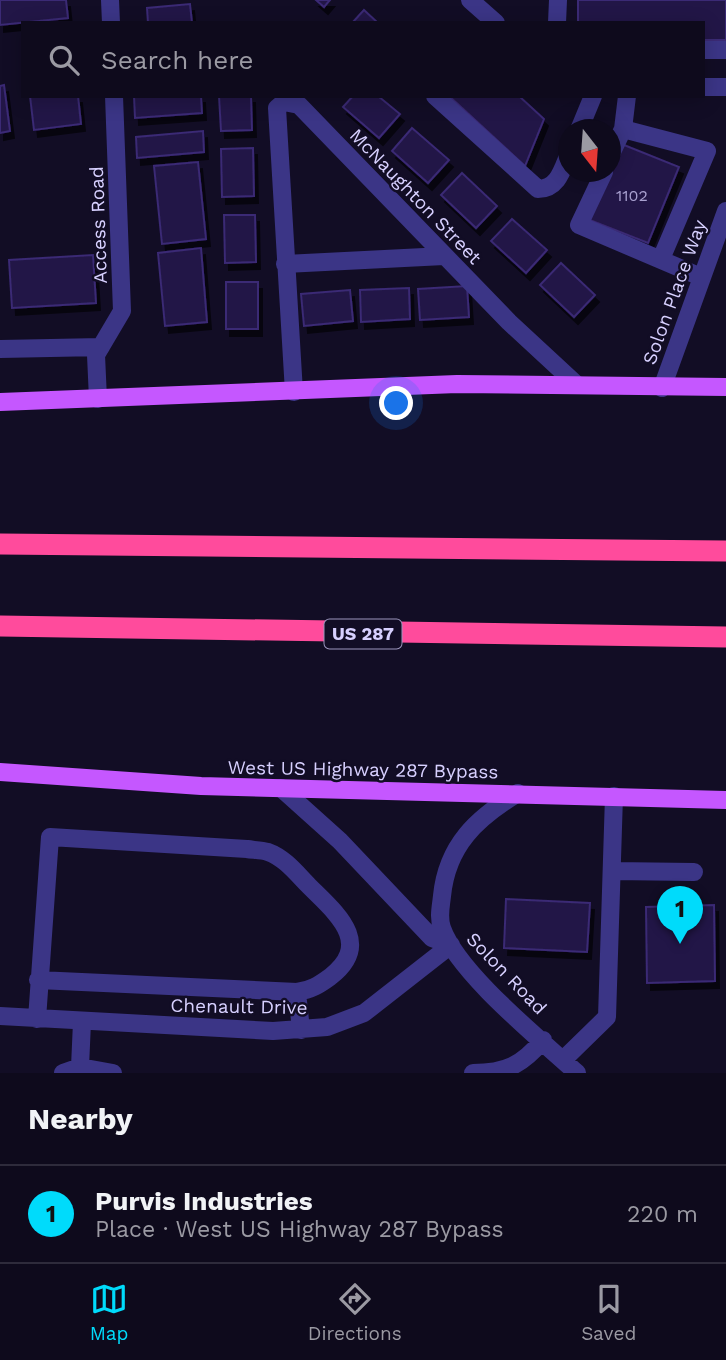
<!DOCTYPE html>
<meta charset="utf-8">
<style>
:root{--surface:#0e0a1c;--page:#1c1829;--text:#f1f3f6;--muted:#9b9aa3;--line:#2e2b3b;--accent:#00dbfb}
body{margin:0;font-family:"Work Sans",sans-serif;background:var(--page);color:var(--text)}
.compass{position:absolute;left:558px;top:119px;width:63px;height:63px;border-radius:50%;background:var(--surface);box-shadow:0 4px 18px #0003;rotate:163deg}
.you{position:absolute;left:397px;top:404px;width:24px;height:24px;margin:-18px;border:5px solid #fff;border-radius:50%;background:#1a73e8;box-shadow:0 0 0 10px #1a73e833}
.badge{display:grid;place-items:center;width:46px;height:46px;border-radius:50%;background:var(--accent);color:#111;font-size:23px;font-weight:700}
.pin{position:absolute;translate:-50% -58px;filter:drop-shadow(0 2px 4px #0008)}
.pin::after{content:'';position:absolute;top:37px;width:24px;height:21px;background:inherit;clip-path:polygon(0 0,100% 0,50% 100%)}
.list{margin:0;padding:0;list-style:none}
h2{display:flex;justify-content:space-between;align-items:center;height:91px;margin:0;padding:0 28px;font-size:30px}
h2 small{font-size:23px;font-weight:400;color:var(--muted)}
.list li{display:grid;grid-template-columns:46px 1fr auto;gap:21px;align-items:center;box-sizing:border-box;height:98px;padding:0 28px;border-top:2px solid var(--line)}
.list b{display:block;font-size:26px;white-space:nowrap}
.list p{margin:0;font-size:23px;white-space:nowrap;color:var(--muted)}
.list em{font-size:23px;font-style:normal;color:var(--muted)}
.icon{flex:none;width:38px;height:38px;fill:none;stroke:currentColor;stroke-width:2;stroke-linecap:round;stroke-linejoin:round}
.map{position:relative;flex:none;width:726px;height:1073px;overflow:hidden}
.search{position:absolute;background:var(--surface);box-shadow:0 4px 18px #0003;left:21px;right:21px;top:21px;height:77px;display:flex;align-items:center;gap:18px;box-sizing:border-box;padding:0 24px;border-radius:0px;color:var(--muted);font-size:26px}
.sheet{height:189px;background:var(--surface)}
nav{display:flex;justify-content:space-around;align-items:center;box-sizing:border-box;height:98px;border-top:2px solid var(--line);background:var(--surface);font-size:19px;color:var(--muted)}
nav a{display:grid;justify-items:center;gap:4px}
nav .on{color:var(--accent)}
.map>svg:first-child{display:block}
</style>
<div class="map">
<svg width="726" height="1073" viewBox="0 0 726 1073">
<defs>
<filter id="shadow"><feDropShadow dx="4" dy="7" stdDeviation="0" flood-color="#0009"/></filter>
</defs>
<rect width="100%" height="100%" fill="#120d25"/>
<path fill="#231847" stroke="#3a2974" stroke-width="2" filter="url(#shadow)" d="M0,0H66L68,18L0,25Z
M316,0H330L324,7Z
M578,0H726V40H703V23H578Z
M190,4L192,23H148L147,8Z
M364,10L378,23H352Z
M4,85L10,131L0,133V86Z
M30,96H78L81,124L34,130Z
M134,96H201L202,113L135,118Z
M219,96H251L252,130L221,131Z
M353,96H378L400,114L379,138L343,107Z
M449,96H519L544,119L525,166Z
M412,128L449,160L428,183L392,151Z
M203,131L204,152L137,158L136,137Z
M619,143L679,167L648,243L587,219L610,172Z
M253,148L254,196L222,197L221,149Z
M198,162L206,239L162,244L154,166Z
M462,173L497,206L476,228L441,195Z
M224,215H255L256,262L225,263Z
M512,219L547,250L526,273L491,241Z
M201,248L207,322L165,326L158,253Z
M93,255L96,303L12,308L9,260Z
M561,263L595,295L574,317L540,285Z
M226,282H258V329H226Z
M467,286L469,317L420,320L418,289Z
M409,288L410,319L361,322L360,290Z
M350,290L353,321L304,326L301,294Z
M506,899L590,903L587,952L504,948Z
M714,905L715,981L647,983L646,907Z"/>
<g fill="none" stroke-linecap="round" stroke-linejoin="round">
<path stroke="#3b3586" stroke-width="18" d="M110,0L111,23
M470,0L496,23
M557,23L558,0
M703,50H726
M703,87H726
M435,96L538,189C557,189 562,171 568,156
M623,129L627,96
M579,130L593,96
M610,156L623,129L707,151L661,259
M604,172L579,225L701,277
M285,264L444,256
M0,349L101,347
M662,388L726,211
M294,392L277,108L284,102L299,105L509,322L576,384
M98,399L96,355L122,311L114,96
M281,788L340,841L432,938L451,945
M518,793C477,818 447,845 442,896C441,906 438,917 442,928C458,973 540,1039 577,1073
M612,871L694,872
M38,980L297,992
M0,1016L273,1031L327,1027L364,1013L451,945
M37,1019L50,837L247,849C253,850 261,850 268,852C285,858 297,874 309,886C336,913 374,943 330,977C319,985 311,990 297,992L301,1030
M82,1022L80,1067L113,1073
M563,1060L607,1017L614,796
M63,1073L80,1067
M473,1073C506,1073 522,1065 543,1040"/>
<path stroke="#c557ff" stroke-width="18" d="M0,402L457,384L726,387
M0,772L201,786L726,800"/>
<path stroke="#ff4b9c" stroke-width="21" d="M0,544L726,551
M0,626L726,637"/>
</g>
<g text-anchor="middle" stroke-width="5" stroke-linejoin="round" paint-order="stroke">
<g font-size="16" fill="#aaa2d1">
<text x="632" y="201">1102</text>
</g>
<rect fill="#120d25" stroke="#9c96be" stroke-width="2" x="324.5" y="619.5" width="77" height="29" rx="5"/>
<g font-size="18" font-weight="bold" fill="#d7d0ff">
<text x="363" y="640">US 287</text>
</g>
<g font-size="19" fill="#d7d0ff" stroke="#120d25">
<text transform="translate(416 196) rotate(46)" y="7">McNaughton Street</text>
<text transform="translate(98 225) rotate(-92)" y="7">Access Road</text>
<text transform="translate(674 292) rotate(-70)" y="7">Solon Place Way</text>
<text transform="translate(363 769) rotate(1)" y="7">West US Highway 287 Bypass</text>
<text transform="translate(507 973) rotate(46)" y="7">Solon Road</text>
<text transform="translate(239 1006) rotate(1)" y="7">Chenault Drive</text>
</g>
</g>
</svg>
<svg class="compass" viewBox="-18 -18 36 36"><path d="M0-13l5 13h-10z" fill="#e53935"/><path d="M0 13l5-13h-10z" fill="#9b9aa3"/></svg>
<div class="you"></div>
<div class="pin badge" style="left:680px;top:944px">1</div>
<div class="search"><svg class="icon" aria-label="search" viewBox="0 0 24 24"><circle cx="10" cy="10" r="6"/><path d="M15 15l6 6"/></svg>Search here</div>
</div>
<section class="sheet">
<h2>Nearby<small></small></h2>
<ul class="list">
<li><span class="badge">1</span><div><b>Purvis Industries</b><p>Place · West US Highway 287 Bypass</p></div><em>220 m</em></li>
</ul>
</section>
<nav>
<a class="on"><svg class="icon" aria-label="map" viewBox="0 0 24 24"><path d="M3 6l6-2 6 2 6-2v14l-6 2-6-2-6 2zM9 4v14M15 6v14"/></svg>Map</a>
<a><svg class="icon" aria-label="directions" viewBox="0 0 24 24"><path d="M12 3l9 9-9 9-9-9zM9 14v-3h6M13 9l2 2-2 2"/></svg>Directions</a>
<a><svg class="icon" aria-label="saved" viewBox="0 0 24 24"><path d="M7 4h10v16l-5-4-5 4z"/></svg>Saved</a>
</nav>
